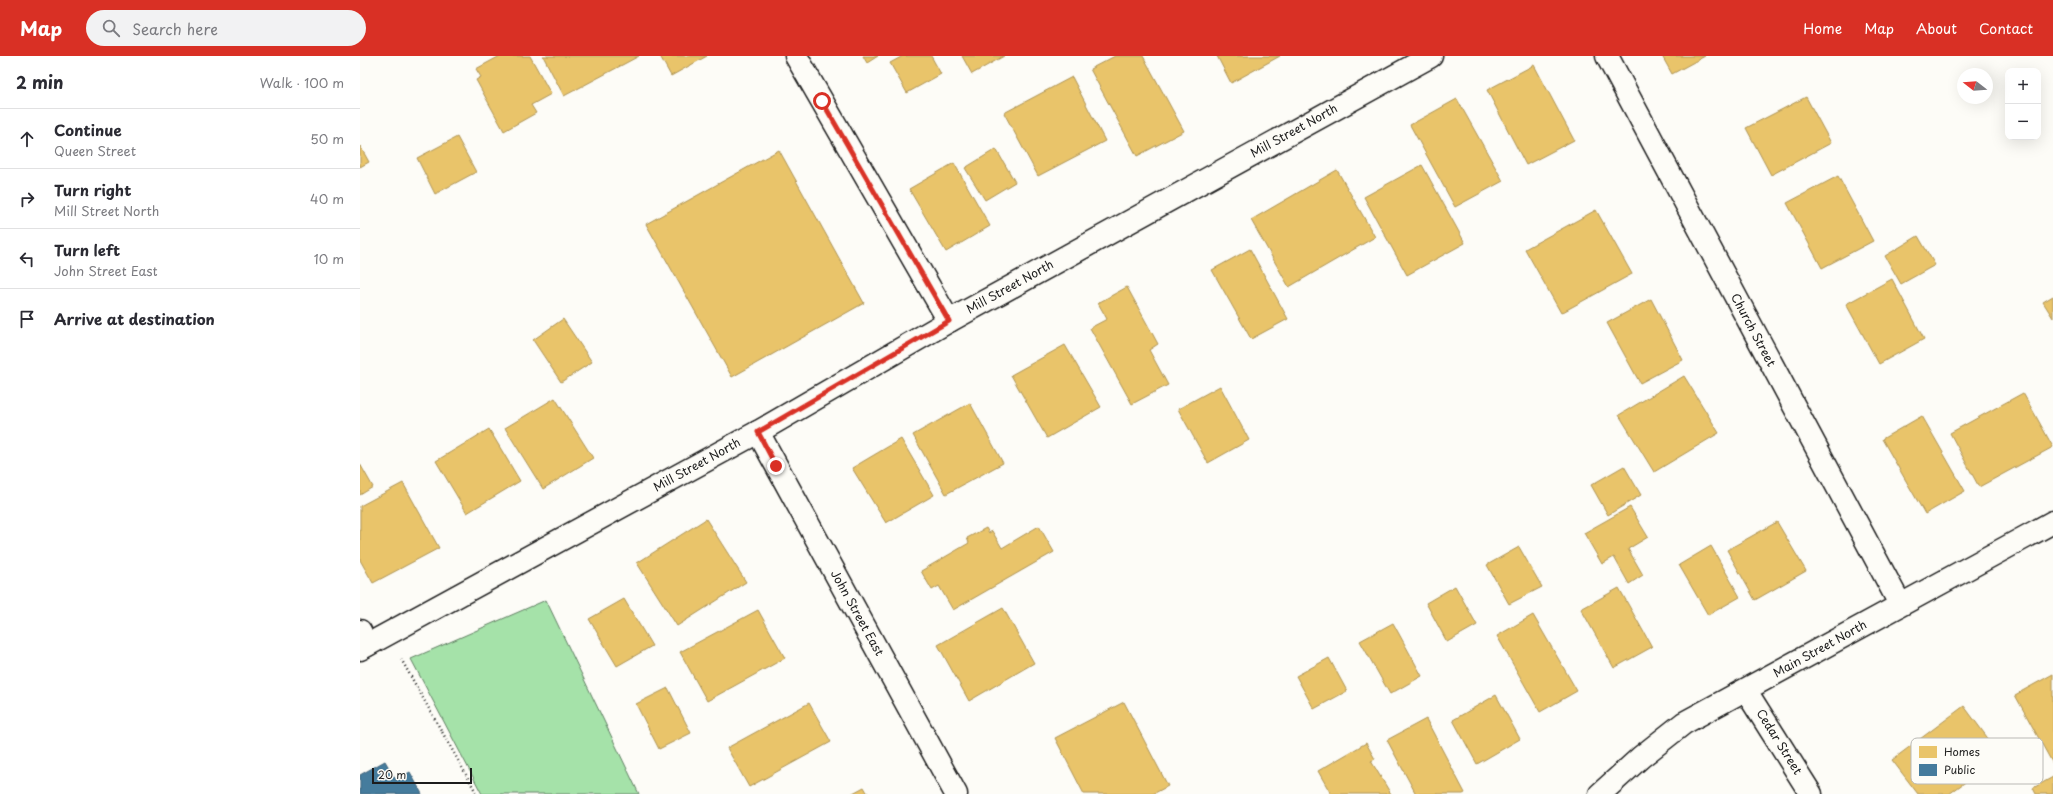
<!DOCTYPE html>
<meta charset="utf-8">
<style>
:root{--surface:#fff;--page:#f2f2f3;--text:#2b2b33;--muted:#7c7c81;--line:#e1e1e2;--accent:#d93025}
body{margin:0;font-family:"Playpen Sans",sans-serif;background:var(--page);color:var(--text)}
.controls{position:absolute;right:12px;top:12px;display:grid;overflow:hidden;border-radius:8px;box-shadow:0 4px 16px #0002}
.controls button{width:36px;height:36px;display:grid;place-items:center;padding:0;border:0;border-bottom:1px solid var(--line);background:var(--surface);color:var(--text);font:20px sans-serif}
.compass{position:absolute;left:1597px;top:12px;width:36px;height:36px;border-radius:50%;background:var(--surface);box-shadow:0 4px 16px #0002;rotate:287deg}
.scale{position:absolute;left:12px;bottom:10px;width:100px;box-sizing:border-box;padding-left:4px;border:2px solid #1c1c1c;border-top:0;font-size:11px;line-height:14px;white-space:nowrap;color:#1c1c1c;-webkit-text-stroke:3px #fdfcf7;paint-order:stroke}
.stop{position:absolute;width:12px;height:12px;margin:-9px;border:3px solid #d93025;border-radius:50%;background:#fff}
.stop.end{background:#d93025;border-color:#fff;box-shadow:0 1px 4px #0008}
.list{margin:0;padding:0;list-style:none}
h2{display:flex;justify-content:space-between;align-items:center;height:52px;margin:0;padding:0 16px;font-size:17px}
h2 small{font-size:13px;font-weight:400;color:var(--muted)}
.list li{display:grid;grid-template-columns:26px 1fr auto;gap:12px;align-items:center;box-sizing:border-box;height:60px;padding:0 16px;border-top:1px solid var(--line)}
.list b{display:block;font-size:15px;white-space:nowrap}
.list p{margin:0;font-size:13px;white-space:nowrap;color:var(--muted)}
.list em{font-size:13px;font-style:normal;color:var(--muted)}
.icon{flex:none;width:22px;height:22px;fill:none;stroke:currentColor;stroke-width:2;stroke-linecap:round;stroke-linejoin:round}
.map{position:relative;flex:none;width:1693px;height:738px;overflow:hidden}
header{display:flex;align-items:center;gap:24px;box-sizing:border-box;height:56px;padding:0 20px;background:var(--accent);color:#fff}
header strong{font-size:19px}
nav{display:flex;gap:22px;margin-inline-start:auto;font-size:14px}
.search{width:280px;height:36px;background:var(--page);display:flex;align-items:center;gap:10px;box-sizing:border-box;padding:0 14px;border-radius:22px;color:var(--muted);font-size:15px}
main{display:flex}
aside{flex:1;background:var(--surface)}
.map>svg:first-child{display:block}
</style>
<header>
<strong>Map</strong>
<div class="search"><svg class="icon" aria-label="search" viewBox="0 0 24 24"><circle cx="10" cy="10" r="6"/><path d="M15 15l6 6"/></svg>Search here</div>
<nav><a>Home</a><a>Map</a><a>About</a><a>Contact</a></nav>
</header>
<main>
<aside>
<h2>2 min<small>Walk · 100 m</small></h2>
<ul class="list">
<li><svg class="icon" aria-label="ahead" viewBox="0 0 24 24"><path d="M12 20V5M6 11l6-6 6 6"/></svg><div><b>Continue</b><p>Queen Street</p></div><em>50 m</em></li>
<li><svg class="icon" aria-label="right" viewBox="0 0 24 24"><path d="M7 20v-9h11M14 6l5 5-5 5"/></svg><div><b>Turn right</b><p>Mill Street North</p></div><em>40 m</em></li>
<li><svg class="icon" aria-label="left" viewBox="0 0 24 24"><path d="M17 20v-9H6M10 6l-5 5 5 5"/></svg><div><b>Turn left</b><p>John Street East</p></div><em>10 m</em></li>
<li><svg class="icon" aria-label="arrive" viewBox="0 0 24 24"><path d="M6 21V4h12l-3 4 3 4H6"/></svg><div><b>Arrive at destination</b></div></li>
</ul>
</aside>
<div class="map">
<svg width="1693" height="738" viewBox="0 0 1693 738">
<rect width="100%" height="100%" fill="#fdfcf7"/>
<filter id="ink" filterUnits="userSpaceOnUse"><feTurbulence type="fractalNoise" baseFrequency=".025" numOctaves="2"/><feDisplacementMap in="SourceGraphic" scale="8" xChannelSelector="R" yChannelSelector="G"/><feConvolveMatrix kernelMatrix="1 2 1 2 8 2 1 2 1" color-interpolation-filters="sRGB"/></filter>
<g filter="url(#ink)">
<path fill="#a5e2a9" stroke="#607f62" d="M186,544L279,738H122L51,603Z"/>
<path fill="#e9c46a" stroke="#ac9253" d="M140,0H170L191,38L171,49L176,57L144,75L116,24L121,21L116,13Z
M183,0H279L204,40Z
M300,0H347L311,20Z
M503,0H518L507,7Z
M543,0H571L581,18L547,37L530,7Z
M602,0H644L612,18Z
M755,0H783L824,75L777,100L730,13Z
M857,0H920L871,27Z
M1302,0H1345L1312,18Z
M1174,9L1214,84L1166,109L1127,34Z
M712,21L745,85L678,120L644,57Z
M1446,41L1471,87L1411,119L1386,72Z
M1097,43L1143,125L1095,151L1050,69Z
M97,81L116,116L75,138L57,102Z
M0,90L9,106L0,111Z
M636,93L655,126L625,144L605,112Z
M419,94L504,247L372,321L286,168Z
M594,107L630,170L586,196L549,133Z
M1062,109L1105,187L1047,219L1004,141Z
M977,114L1015,181L929,231L891,164Z
M1478,120L1513,185L1462,212L1427,147Z
M1236,154L1272,218L1201,257L1165,193Z
M1558,180L1575,209L1541,228L1525,200Z
M890,193L928,263L891,283L852,214Z
M1532,223L1564,283L1519,308L1486,248Z
M767,231L798,288L789,294L808,329L772,348L730,272L747,263L738,247Z
M1693,240V262L1683,246Z
M1291,243L1323,304L1280,327L1247,267Z
M203,263L232,306L201,326L173,284Z
M705,289L741,351L687,382L651,319Z
M1324,320L1359,377L1294,416L1259,359Z
M860,330L889,384L848,407L818,353Z
M1663,337L1693,391L1619,431L1590,377Z
M195,342L233,402L183,433L145,372Z
M610,347L643,407L586,438L553,379Z
M1562,360L1605,435L1565,458L1522,383Z
M129,373L160,425L107,457L76,405Z
M541,383L574,439L526,467L492,412Z
M0,408L13,431L0,439Z
M1264,410L1281,439L1248,459L1231,429Z
M43,427L79,492L13,527L0,504V450Z
M1270,451L1288,481L1268,493L1283,519L1269,528L1254,501L1242,508L1224,477Z
M346,463L386,526L317,570L277,507Z
M1417,466L1446,515L1395,544L1367,494Z
M679,470L694,496L593,554L579,530L572,534L561,515L609,487L607,482L626,472L629,477L632,475L642,492Z
M1351,490L1380,541L1348,559L1319,509Z
M1159,491L1182,531L1149,548L1127,509Z
M1095,530L1117,569L1087,586L1066,547Z
M1259,532L1292,591L1254,612L1221,553Z
M264,543L292,590L257,610L229,563Z
M643,552L674,607L609,645L578,589Z
M398,554L425,602L347,645L320,596Z
M1173,559L1217,635L1180,656L1137,580Z
M1033,567L1062,620L1030,638L1000,585Z
M969,602L987,635L954,653L936,620Z
M1693,618V708L1655,639Z
M308,632L331,677L299,693L276,648Z
M1136,639L1160,683L1117,708L1093,664Z
M764,646L808,730L793,738H724L695,682Z
M449,647L471,686L389,731L367,692Z
M1604,650L1641,700L1589,738H1558L1532,704Z
M1066,663L1105,737L1103,738H1056L1027,684Z
M1006,687L1015,703L1011,705L1031,738H971L958,715Z
M1693,721V738H1676L1673,732Z
M504,731L508,738H491Z"/>
<path fill="#457b9d" stroke="#395e76" d="M25,705L36,724L50,716L62,738H0V719Z"/>
<g fill="none" stroke-linecap="round" stroke-linejoin="round">
<g stroke="#1c1c1c" stroke-width="25">
<path id="minor" d="M436,0L589,265
M1247,0L1540,548
M398,376L596,738
M0,575L7,589
M1386,635L1451,738
M1240,738L1281,701L1324,667L1693,466"/>
</g>
<g stroke="#1c1c1c" stroke-width="25">
<path id="major" d="M0,593L398,376L589,265L1071,0"/>
</g>
<path stroke="#1c1c1c" stroke-width="2.5" stroke-dasharray="1 3" stroke-linecap="butt" d="M41,603L117,738"/>
<use href="#minor" stroke="#fdfcf7" stroke-width="22"/>
<use href="#major" stroke="#fdfcf7" stroke-width="22"/>
</g>
</g>
<g fill="none" stroke-linecap="round" stroke-linejoin="round" filter="url(#ink)">
<path stroke="#d93025" stroke-width="5" d="M416,410L398,376L589,265L462,45"/>
</g>
<g text-anchor="middle" stroke-width="4" stroke-linejoin="round" paint-order="stroke">
<g font-size="12" fill="#1c1c1c" stroke="#fdfcf7">
<text transform="translate(934 75) rotate(-29)" y="4">Mill Street North</text>
<text transform="translate(650 231) rotate(-29)" y="4">Mill Street North</text>
<text transform="translate(1393 274) rotate(62)" y="4">Church Street</text>
<text transform="translate(337 409) rotate(-29)" y="4">Mill Street North</text>
<text transform="translate(497 557) rotate(61)" y="4">John Street East</text>
<text transform="translate(1460 593) rotate(-29)" y="4">Main Street North</text>
<text transform="translate(1419 686) rotate(58)" y="4">Cedar Street</text>
</g>
</g>
<rect x="1551" y="682" width="132" height="46" rx="6" fill="#fdfcf7" stroke="#bab9b5" stroke-width="1"/>
<rect x="1559" y="690" width="18" height="12" fill="#e9c46a"/>
<rect x="1559" y="708" width="18" height="12" fill="#457b9d"/>
<g font-size="11" fill="#1c1c1c">
<text x="1584" y="700">Homes</text>
<text x="1584" y="718">Public</text>
</g>
</svg>
<div class="controls">
<button>+</button>
<button>−</button>
</div>
<svg class="compass" viewBox="-18 -18 36 36"><path d="M0-13l5 13h-10z" fill="#e53935"/><path d="M0 13l5-13h-10z" fill="#7c7c81"/></svg>
<div class="scale">20 m</div>
<div class="stop" style="left:462px;top:45px"></div>
<div class="stop end" style="left:416px;top:410px"></div>
</div>
</main>
